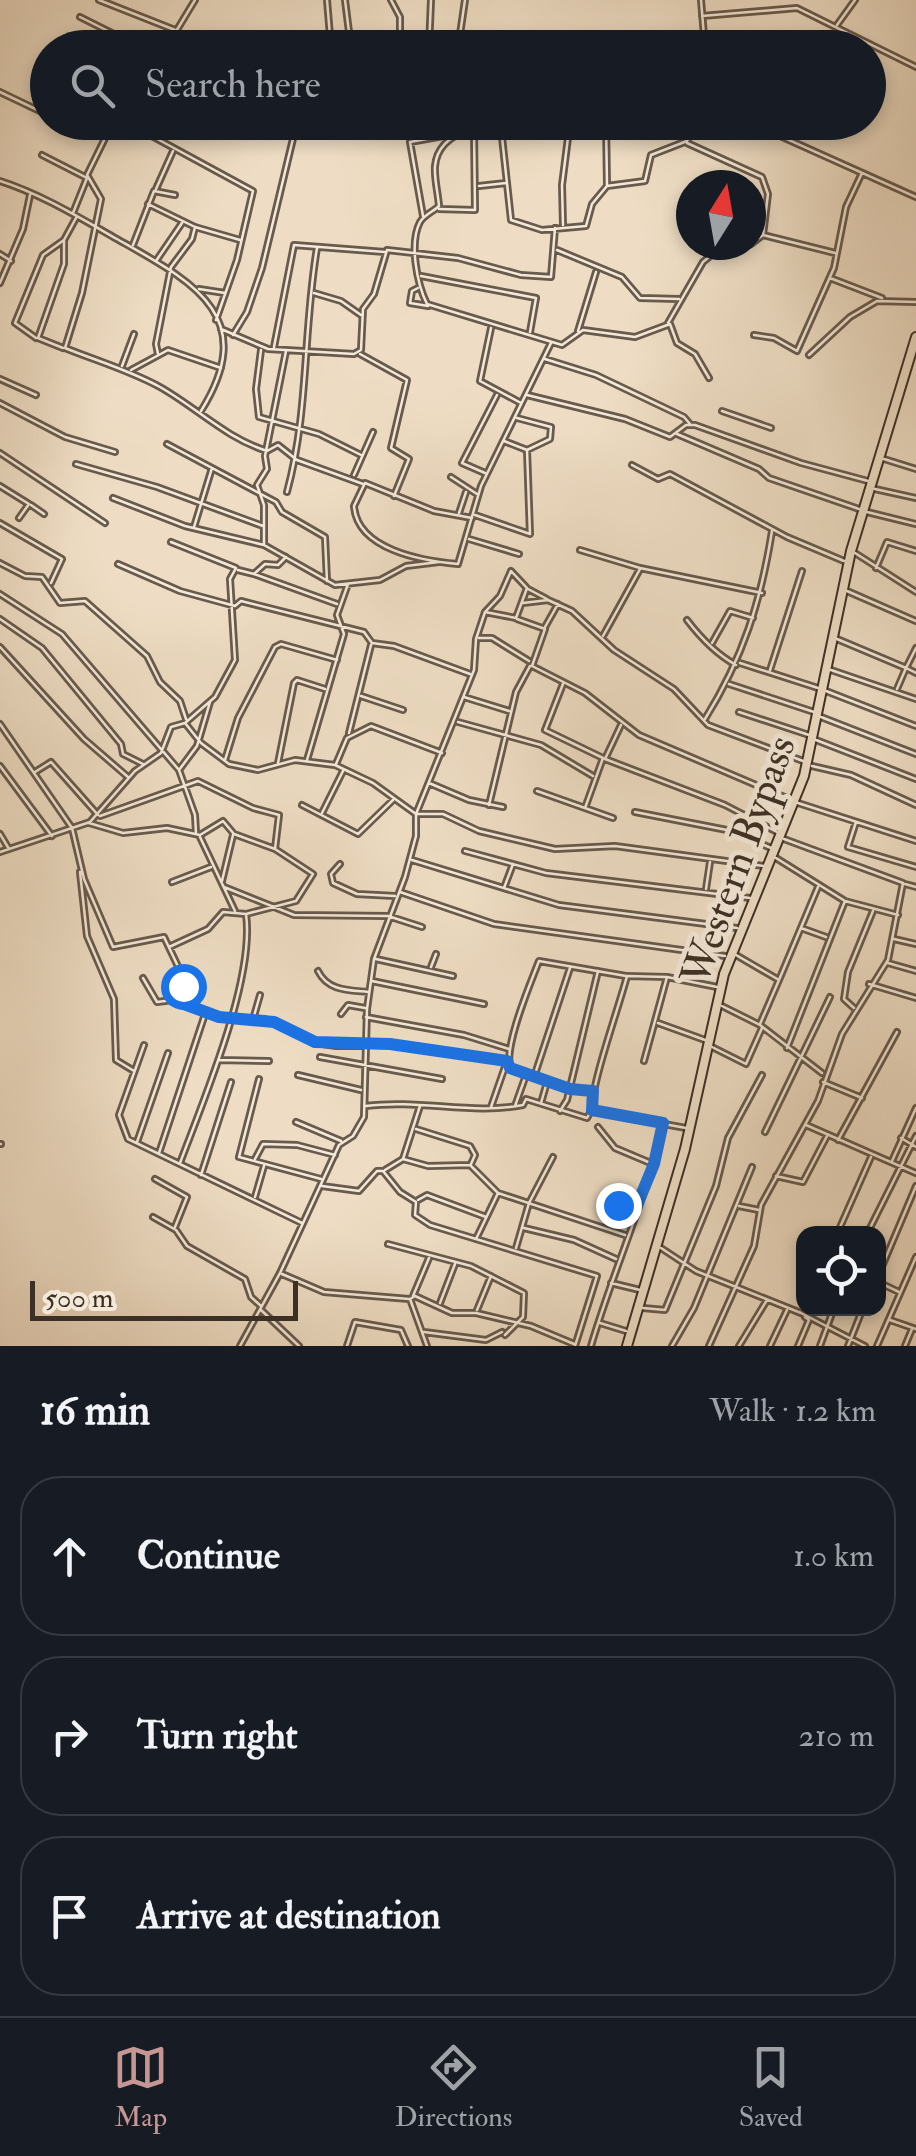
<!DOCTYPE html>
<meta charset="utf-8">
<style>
:root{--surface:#171b24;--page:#242831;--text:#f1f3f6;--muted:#9ea1a6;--line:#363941;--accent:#c59692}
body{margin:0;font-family:"IM FELL Double Pica",serif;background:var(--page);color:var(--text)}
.controls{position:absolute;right:30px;bottom:30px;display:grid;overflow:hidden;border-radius:20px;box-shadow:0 5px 15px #0003}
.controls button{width:90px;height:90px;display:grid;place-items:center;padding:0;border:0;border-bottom:2px solid var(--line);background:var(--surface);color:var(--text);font:50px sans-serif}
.compass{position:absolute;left:676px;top:170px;width:90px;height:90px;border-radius:50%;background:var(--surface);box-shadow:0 5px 15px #0003;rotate:11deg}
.scale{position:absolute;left:30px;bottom:25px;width:268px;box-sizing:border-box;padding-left:10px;border:5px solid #3c2f24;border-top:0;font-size:28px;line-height:35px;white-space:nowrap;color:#3c2f24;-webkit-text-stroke:8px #f4e9d9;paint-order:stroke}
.stop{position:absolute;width:30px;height:30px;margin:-22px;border:8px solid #1a73e8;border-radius:50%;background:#fff}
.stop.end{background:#1a73e8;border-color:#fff;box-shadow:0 2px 10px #0008}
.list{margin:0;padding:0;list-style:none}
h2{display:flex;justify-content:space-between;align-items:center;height:130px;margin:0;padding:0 40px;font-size:42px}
h2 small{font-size:32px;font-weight:400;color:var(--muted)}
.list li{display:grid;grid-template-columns:65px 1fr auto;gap:30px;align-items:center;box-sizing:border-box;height:160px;margin:0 20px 20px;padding:0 20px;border:2px solid var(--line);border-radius:40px}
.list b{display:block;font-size:38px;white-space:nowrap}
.list em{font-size:32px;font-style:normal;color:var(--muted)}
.icon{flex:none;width:55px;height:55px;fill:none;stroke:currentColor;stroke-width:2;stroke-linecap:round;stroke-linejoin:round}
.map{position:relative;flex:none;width:916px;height:1346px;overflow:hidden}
.search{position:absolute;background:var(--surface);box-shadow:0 5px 15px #0003;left:30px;right:30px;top:30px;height:110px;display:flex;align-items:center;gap:25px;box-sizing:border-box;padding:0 35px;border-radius:55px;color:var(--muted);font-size:38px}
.sheet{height:670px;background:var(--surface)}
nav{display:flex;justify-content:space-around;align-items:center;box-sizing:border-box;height:140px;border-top:2px solid var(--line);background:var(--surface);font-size:28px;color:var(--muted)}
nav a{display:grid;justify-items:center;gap:5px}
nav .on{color:var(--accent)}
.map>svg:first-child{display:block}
</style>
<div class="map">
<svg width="916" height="1346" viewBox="0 0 916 1346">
<rect width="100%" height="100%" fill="#eeddc4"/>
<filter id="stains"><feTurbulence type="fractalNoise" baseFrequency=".002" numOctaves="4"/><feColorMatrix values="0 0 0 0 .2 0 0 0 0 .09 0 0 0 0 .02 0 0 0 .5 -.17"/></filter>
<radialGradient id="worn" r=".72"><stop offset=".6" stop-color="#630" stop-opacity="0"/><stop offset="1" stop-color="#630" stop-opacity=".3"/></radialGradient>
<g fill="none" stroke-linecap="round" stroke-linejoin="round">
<g stroke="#685a4c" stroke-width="8">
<path id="minor" d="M99,0L175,30
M327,0L331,48
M345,0L351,48
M391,0L400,17V48
M701,0L705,48
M702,16L797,8L916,67
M80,17L142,48
M837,25L855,0
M176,32L216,48
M166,48L195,0
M429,48L431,0
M458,48L465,0
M0,92L48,115
M62,122L68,126
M113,122L87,175L101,199L82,293L65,348C97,361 129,370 160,387C197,408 226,438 267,451L278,445L297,460L363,484
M126,122L253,191L237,260L216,320
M248,122L290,135
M553,122C519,127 440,116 435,166C434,178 438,193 439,206C434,211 424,215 420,222C409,243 417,284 427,304L562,345L583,330L635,337L670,324L677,343L695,354L709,378
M606,122L607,185
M749,122L916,197
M501,128L511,220L542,230L586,226L592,204L607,186L645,181L651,155L687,141L698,122
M779,135L801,122
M448,141L450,122
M687,143L762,177L768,194L763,235
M42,155L87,178L73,213
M0,181C41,194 80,218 117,239C191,281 261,315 201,411
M479,186L506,183
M156,189L173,151
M148,204L195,227L240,240
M439,209L475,210L474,130
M423,216L410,142L449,135
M563,225L562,185L570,122
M751,244L763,235L835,253
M133,245L154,191L175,195
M557,250L622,277L640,298L679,299
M0,254L11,261
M156,261L182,223
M421,276L536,298L530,332
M830,278L882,298
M0,283L23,229L30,195
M418,288L412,291L410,303L428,306
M199,289L225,293
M314,293L341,301L361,315
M668,323L703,262L714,253L749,245
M491,328L480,381L521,403
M221,329L268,349L354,354L361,350L363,309L374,294L387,250L458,258L521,275L551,277L555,228
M578,331L596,272
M233,335L247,312L262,268L297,122
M754,335L774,338L797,351L834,268L846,207L862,173
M36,338L15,323L43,255L64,240
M274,347L294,245L385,252
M63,348L38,338L64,264V240L76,218
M261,350L256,389L259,417L319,434L361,455
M286,351L265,456L267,469L257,485L264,505V545L335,585L380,580L406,566L439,562
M158,354L156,344L171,267L192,239L195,227
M360,354L407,380L391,448L409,459L394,496
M809,355L850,317L877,301L916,302
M545,359L596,375L684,417L690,424
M122,366L134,334
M131,370L168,350L221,368
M0,379L36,395
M527,395L625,419L670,437L686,425H695L801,463L868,481
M0,403L65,437L115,452
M722,411L771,428
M677,434L759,469L769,478L859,509
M504,441L527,450L550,439L551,427L517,418
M167,444L276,502L282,512L325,537L327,581
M0,453L105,523
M884,459L916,469
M76,464L157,487L263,526
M632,465L658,479L670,474L787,537L844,561
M485,473L462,463L497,395
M354,475L373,432
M451,477L477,494
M0,486L29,504L19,518
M875,489L916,498
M287,492C309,411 303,330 317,248
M113,498L185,526L264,545
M31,505L44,514
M867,512L916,524
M459,513L466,492
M475,515L530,534L527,450
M472,518L434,511L365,483L354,506C357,550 423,561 458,564L481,486L551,343
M0,523L62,559L51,583
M194,527L212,468
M469,539L519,554
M580,550L640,568L762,593
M855,553L916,592
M0,563L25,576L42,577L60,603L85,601L147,656L160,682L180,701L186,719
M118,564L180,591L235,606L241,601L364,632L372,643L394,646L470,674
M876,568L887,542L916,551
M238,570L254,574L265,564L278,565L286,557
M254,574L337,604
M528,589L547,599
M847,591L916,621
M0,594L62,634L179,770
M523,603L548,600L572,611L614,650L674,689L708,725L803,761
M0,619L42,648L121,744L123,754L143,764
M517,619L545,629L532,666L585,693L639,735L789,799
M687,620C700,637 716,654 736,665
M545,627L558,604
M603,636L640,569
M479,638H492L529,661
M837,639L906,668L897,689
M712,643L730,611L753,618
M0,647L84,739L128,777
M916,648L906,668L916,673
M740,663L818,688
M770,670L802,571
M831,670L916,699
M563,684L545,730L603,758L585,808
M729,684L814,712
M826,691L916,726
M361,696L403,710
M464,697L509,711
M739,712L809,735
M821,717L916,754
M705,719C743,658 761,601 772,531
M458,722L541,745L593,776
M185,723L201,743L229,764L258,770L295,760L335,765L373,783L416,814H443L479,831L555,849L615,846L764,866
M0,724L72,828L84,879L113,947L164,937L184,979L174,998
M621,725L605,759L725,805L777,832
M349,733L371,645
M816,740L916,779
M225,760L238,718L275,647L281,644L337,660
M307,760L344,634L337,615L348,584
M278,763L294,683L297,680L325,689
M336,764L347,738L371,726L442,753
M0,766L52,836
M812,766L851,775L916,805
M35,772L51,762L98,815
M429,783L469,800L503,807
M537,791L613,818
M798,803L916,841
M302,805L358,834L393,800
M489,805L516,692L530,666
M635,812L732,831L771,848
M322,813L343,771
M100,816L198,781L253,808L279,815L275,849
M856,822L848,847L916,867
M89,823L123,833L167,828L200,835L223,821L234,834L275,849L313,874L296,901L246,914L223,912L208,929L169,947
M196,833L195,815L179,770L197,746L210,702
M0,834L9,849
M200,837L235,911
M465,851L546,873L750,898
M0,852L90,822L135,771L161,753L171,727L185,723L215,697L235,660L230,579L236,568L171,542
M776,858L845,901L898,915
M412,860L559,905L737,928
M340,864L331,874L333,883L357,894L395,896
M80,872L87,936L114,999L116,1060L134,1071
M222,881L233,835
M172,882L211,867
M905,884L916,887
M224,887L294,915L388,916L422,927
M504,888L513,864
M706,889L710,862
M400,892L494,924L725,956
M801,928L826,937
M894,939L916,944
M736,955L779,980L760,1024
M376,959L453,976
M888,963L916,971
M431,967L436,954
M318,971C328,991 348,990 368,992
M143,978L157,1002L173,1000L219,1017L265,1019L315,1043L336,1046L391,1044L507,1061L491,1107
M779,980L818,887
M372,981L484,1004
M869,984L916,998
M722,1006L760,1025L822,1073
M854,1008L844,999L848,972L873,911
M341,1014L348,1005L365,1008
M254,1016L260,995
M366,1017L464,1035L509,1049
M658,1023L705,1040
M144,1045L119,1115L128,1139L302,1223
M712,1047L746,1064L762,1028
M787,1048L845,901
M320,1057L442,1079
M219,1060L269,1061
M644,1061L667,977
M535,1074L570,968
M298,1075L361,1090
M259,1079L239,1157L321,1179
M823,1082L862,1098
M592,1091L570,1089L511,1068C502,1050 531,982 539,961L626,976
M541,1103L547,1082
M366,1106C419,1099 473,1115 523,1105L526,1099L587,1118L591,1111
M515,1106L526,1075
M560,1111L567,1100L598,971
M296,1122L341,1141
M806,1125L916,1173
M598,1127L615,1148L653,1164
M686,1128L592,1111C590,1087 619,1007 627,976L667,977L717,987
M416,1129L470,1146L475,1155L471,1164
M765,1132L830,997
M901,1138L916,1147
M838,1140L897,1032
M137,1142L168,1053
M0,1144H1
M159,1153L205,1014
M255,1159L263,1144L297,1145L335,1155
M403,1159L428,1166L470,1165L498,1193L625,1235
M892,1161L916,1108
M180,1163C204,1099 255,979 246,914
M385,1170L403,1159L420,1106
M201,1175L231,1082
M776,1176L803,1182L827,1136
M155,1179L187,1197L175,1227
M322,1186L359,1191L377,1171H383L400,1192L416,1202L415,1215L430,1225L597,1276L575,1346
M255,1197L264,1166
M604,1198L633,1210
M418,1200L427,1195L486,1217
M739,1206L759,1210
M153,1217L176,1230L187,1246L245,1279L251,1297L261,1306
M524,1228L574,1240L616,1259
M837,1234L871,1157
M867,1234L916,1136
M476,1239L498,1193
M388,1244L471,1266L524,1293L523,1317L505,1335
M516,1248L529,1203L553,1157
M661,1248L696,1271L801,1313L865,1346
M282,1274L324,1292L409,1299
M878,1276L916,1186
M878,1282L899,1292
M611,1283L640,1290
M413,1296L429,1258
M440,1303L455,1264
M643,1308L665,1310L716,1186L728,1138L762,1075
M261,1310L299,1346
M477,1310L491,1276
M890,1320L916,1329
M600,1323L626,1331
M424,1332L486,1340L502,1332
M240,1346L280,1273L339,1145L353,1136L364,1117L367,1009L374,959L405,877L416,836V814L474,670L476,639L485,612L516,618L527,588L511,571L500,596L485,612
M347,1346L355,1322L401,1330L408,1346
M427,1346L410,1299L415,1296L452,1313H476L531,1326L574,1344
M591,1346C613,1271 646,1200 663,1124
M672,1346L694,1308L752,1167
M709,1346L754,1246L761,1205L818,1101L842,1034L888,960L903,883L784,839
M739,1346L767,1300
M770,1346L787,1310
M798,1346L809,1320L805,1317
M820,1346L834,1308
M848,1346L863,1308
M877,1346L916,1257
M905,1346L912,1329"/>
</g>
<g stroke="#3c2f24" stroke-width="12">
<path id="primary" d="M627,1346L685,1149L724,974L804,776L851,551L916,337"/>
</g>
<use href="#minor" stroke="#f4e9d9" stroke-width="2.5"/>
<use href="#primary" stroke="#eeddc4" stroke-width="8"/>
</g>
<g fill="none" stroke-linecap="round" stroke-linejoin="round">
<path stroke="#1a73e8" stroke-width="12" d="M183,986L173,1000L219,1017L274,1022L315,1042L390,1044L507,1061L510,1068L570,1089L593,1091L592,1110L663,1123L654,1164L635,1210L618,1205"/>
</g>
<g text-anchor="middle" stroke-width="10" stroke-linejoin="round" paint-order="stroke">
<g font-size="42" fill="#3c2f24" stroke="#f4e9d9">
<text transform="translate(737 860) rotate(-70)" y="15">Western Bypass</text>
</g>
</g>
<rect width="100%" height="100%" filter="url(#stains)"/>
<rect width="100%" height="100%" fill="url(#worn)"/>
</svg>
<div class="controls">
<button><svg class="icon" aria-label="locate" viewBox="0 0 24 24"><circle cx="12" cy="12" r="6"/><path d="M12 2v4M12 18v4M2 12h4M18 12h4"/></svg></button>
</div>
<svg class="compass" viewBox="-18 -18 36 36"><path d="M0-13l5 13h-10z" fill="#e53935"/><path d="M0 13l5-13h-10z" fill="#9ea1a6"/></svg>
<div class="scale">500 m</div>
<div class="stop" style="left:183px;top:986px"></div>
<div class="stop end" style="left:618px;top:1205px"></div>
<div class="search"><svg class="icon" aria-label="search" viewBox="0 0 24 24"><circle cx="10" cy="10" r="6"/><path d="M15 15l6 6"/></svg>Search here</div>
</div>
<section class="sheet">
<h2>16 min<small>Walk · 1.2 km</small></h2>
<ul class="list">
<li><svg class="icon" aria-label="ahead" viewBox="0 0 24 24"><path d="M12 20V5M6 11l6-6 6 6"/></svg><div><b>Continue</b></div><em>1.0 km</em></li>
<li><svg class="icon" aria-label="right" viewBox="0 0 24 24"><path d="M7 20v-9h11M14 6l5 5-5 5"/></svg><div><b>Turn right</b></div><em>210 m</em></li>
<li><svg class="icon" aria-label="arrive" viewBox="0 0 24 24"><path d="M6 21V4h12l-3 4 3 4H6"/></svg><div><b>Arrive at destination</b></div></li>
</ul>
</section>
<nav>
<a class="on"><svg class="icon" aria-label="map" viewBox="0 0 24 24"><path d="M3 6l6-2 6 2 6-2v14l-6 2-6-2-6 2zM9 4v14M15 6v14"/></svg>Map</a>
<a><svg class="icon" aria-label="directions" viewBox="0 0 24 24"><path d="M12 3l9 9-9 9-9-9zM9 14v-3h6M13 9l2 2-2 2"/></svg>Directions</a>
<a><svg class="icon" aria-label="saved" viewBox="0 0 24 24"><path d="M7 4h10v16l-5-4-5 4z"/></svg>Saved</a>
</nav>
